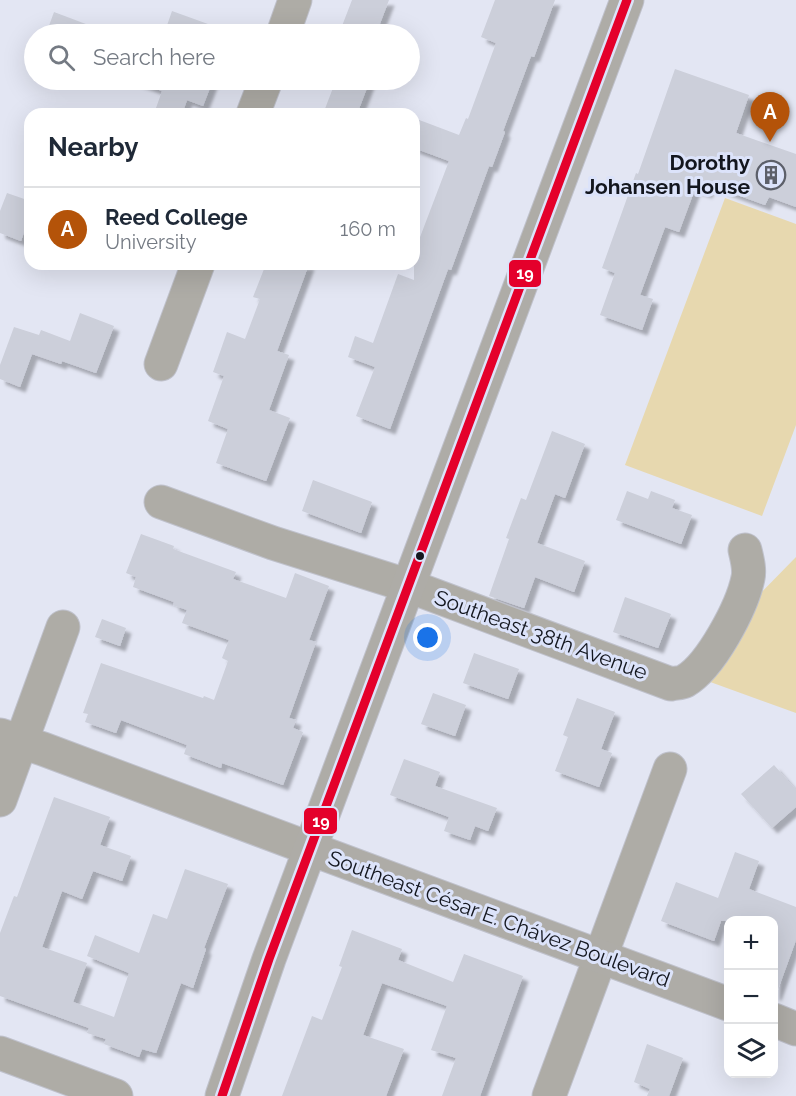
<!DOCTYPE html>
<meta charset="utf-8">
<style>
:root{--surface:#fff;--page:#f2f2f3;--text:#1f2937;--muted:#747a83;--line:#e0e1e3;--accent:#b45309}
body{margin:0;font-family:Raleway,sans-serif;background:var(--page);color:var(--text)}
.controls{position:absolute;right:18px;bottom:18px;display:grid;overflow:hidden;border-radius:12px;box-shadow:0 6px 24px #0002}
.controls button{width:54px;height:54px;display:grid;place-items:center;padding:0;border:0;border-bottom:2px solid var(--line);background:var(--surface);color:var(--text);font:30px sans-serif}
.you{position:absolute;left:428px;top:638px;width:21px;height:21px;margin:-15px;border:4px solid #fff;border-radius:50%;background:#1a73e8;box-shadow:0 0 0 9px #1a73e833}
.badge{display:grid;place-items:center;width:39px;height:39px;border-radius:50%;background:var(--accent);color:#fff;font-size:20px;font-weight:700}
.pin{position:absolute;translate:-50% -50px;filter:drop-shadow(0 2px 3px #0008)}
.pin::after{content:'';position:absolute;top:32px;width:21px;height:18px;background:inherit;clip-path:polygon(0 0,100% 0,50% 100%)}
.list{margin:0;padding:0;list-style:none}
h2{display:flex;justify-content:space-between;align-items:center;height:78px;margin:0;padding:0 24px;font-size:26px}
h2 small{font-size:20px;font-weight:400;color:var(--muted)}
.list li{display:grid;grid-template-columns:39px 1fr auto;gap:18px;align-items:center;box-sizing:border-box;height:84px;padding:0 24px;border-top:2px solid var(--line)}
.list b{display:block;font-size:22px;white-space:nowrap}
.list p{margin:0;font-size:20px;white-space:nowrap;color:var(--muted)}
.list em{font-size:20px;font-style:normal;color:var(--muted)}
.icon{flex:none;width:33px;height:33px;fill:none;stroke:currentColor;stroke-width:2;stroke-linecap:round;stroke-linejoin:round}
.map{position:relative;flex:none;width:796px;height:1096px;overflow:hidden}
.search{position:absolute;background:var(--surface);box-shadow:0 6px 24px #0002;left:24px;top:24px;width:396px;height:66px;display:flex;align-items:center;gap:15px;box-sizing:border-box;padding:0 21px;border-radius:33px;color:var(--muted);font-size:22px}
.panel{position:absolute;background:var(--surface);box-shadow:0 6px 24px #0002;left:24px;top:108px;width:396px;height:162px;border-radius:18px}
.map>svg:first-child{display:block}
</style>
<div class="map">
<svg width="796" height="1096" viewBox="0 0 796 1096">
<defs>
<filter id="shadow"><feDropShadow dx="5.5" dy="5.5" stdDeviation="1.5" flood-color="#0004"/></filter>
</defs>
<rect width="100%" height="100%" fill="#e3e6f3"/>
<path fill="#e7d8af" d="M725,198L796,224V425L762,516L625,465Z
M796,557V713L702,679L743,611Z"/>
<path fill="#cccfda" filter="url(#shadow)" d="M352,0H389L376,34H364L342,26Z
M495,0H555L534,57L531,56L503,131L505,132L492,167L489,166L451,270L448,269L390,429L356,416L375,367L348,357L355,336L373,343L398,274L414,280V253L449,161L414,148V118L459,135L466,118L468,119L496,43L481,37Z
M172,11L230,32L229,34H164Z
M54,12L107,32V34H46Z
M675,69L749,95L736,133L796,154V207L769,197L765,205L710,185L707,193L695,189L679,232L665,227L640,295L653,299L642,330L600,315L615,273L602,268L636,173L638,174Z
M137,80H213L203,106L187,100L182,114H173L156,108L162,91L137,82Z
M336,80H370L357,114H323Z
M7,193L30,201V215L21,241L0,233V211Z
M266,264H309L277,351L289,355L269,410L290,418L266,481L216,463L228,429L208,421L224,376L213,372L227,332L245,339L260,299L253,297Z
M80,313L114,326L96,373L62,361L61,364L32,354L20,387L0,379V365L14,327L39,335L41,330L70,341Z
M552,431L585,444L565,498L555,494L537,543L585,561L574,592L535,577L524,608L489,596L509,539L506,538L521,498L526,500Z
M313,480L372,502L361,533L302,511Z
M627,491L648,499L651,491L675,500L672,508L692,515L681,544L616,520Z
M141,534L174,546L173,549L236,572L233,579L286,598L295,573L329,586L309,640L316,642L289,718L296,720L293,728L303,732L283,785L222,763L221,768L184,754L187,745L121,720L116,733L85,722L88,714L83,713L101,663L203,698L204,696L214,700L228,661L222,658L229,640L182,623L187,610L173,605L174,602L133,587L136,577L126,573Z
M625,597L671,614L658,648L613,632Z
M102,619L126,628L120,646L95,637Z
M474,653L519,669L508,699L463,683Z
M433,693L466,705L455,736L421,724Z
M577,698L615,712L601,749L612,753L599,787L555,771L568,737L563,735Z
M404,759L440,772L435,786L497,808L488,831L475,826L470,840L444,831L449,817L390,795Z
M774,765L796,790V807L772,828L741,794Z
M54,797L110,817L100,845L131,856L122,881L93,871L82,899L62,891L42,947L87,963L73,1002L114,1017L129,973L87,956L95,935L139,953L153,914L167,919L185,869L228,884L204,948L206,949L193,988L181,983L156,1053L142,1049L139,1057L104,1044L106,1039L87,1033L89,1028L0,996V933L14,896L17,897Z
M735,852L759,861L749,889L796,907V940L776,995H774V921H721L714,941L661,921L676,882L718,898Z
M352,930L402,949L398,960L453,982L464,954L523,976L480,1096H442L456,1058L431,1050L447,1006L382,983L363,1035L404,1049L386,1096H282L312,1016L322,1020L342,967L339,966Z
M647,1044L683,1058L669,1096H647L650,1089L634,1082Z"/>
<g fill="none" stroke-linecap="round" stroke-linejoin="round">
<g stroke="#bfc1cb" stroke-width="35">
<path id="minor" d="M283,34L295,0
M253,114L266,80
M161,364L198,264
M161,502L273,543L409,586L671,684C675,683 681,683 685,681C711,666 742,607 748,578C750,569 747,559 745,550
M0,735L43,749L311,849
M0,800L63,627
M0,1053L116,1096
M549,1096L670,769"/>
</g>
<g stroke="#bfc1cb" stroke-width="35">
<path id="major" d="M311,849L728,1004
M774,1020L796,1029
M222,1096L269,959L627,0"/>
</g>
<use href="#minor" stroke="#aeaca6" stroke-width="33"/>
<use href="#major" stroke="#aeaca7" stroke-width="33"/>
<g stroke="#dce3fa" stroke-width="14">
<path id="bus-1" d="M222,1096L269,959L627,0"/>
</g>
<use href="#bus-1" stroke="#e4002b" stroke-width="9"/>
</g>
<defs>
<g id="building-ring" transform="scale(1.5)"><circle r="9.5" fill="#dce3fa" stroke="#5c5f69" stroke-width="1.5"/><path d="M-4-6H4V6H1V3H-1V6H-4ZM-2.5-4.3h1.7v1.8h-1.7ZM.8-4.3h1.7v1.8H.8ZM-2.5-1h1.7V.8h-1.7ZM.8-1h1.7V.8H.8Z" fill="#5c5f69"/></g>
</defs>
<g fill-rule="evenodd">
<use href="#building-ring" x="771" y="175"/>
</g>
<circle fill="#13161e" stroke="#dce3fa" stroke-width="2" cx="420" cy="556" r="5"/>
<g text-anchor="middle" stroke-width="6" stroke-linejoin="round" paint-order="stroke">
<g font-size="21" font-weight="bold" fill="#13161e" stroke="#dce3fa" text-anchor="end">
<text x="750" y="170">Dorothy<tspan x="750" dy="24">Johansen House</tspan></text>
</g>
<g font-size="21" fill="#13161e" stroke="#dce3fa">
<text transform="translate(541 635) rotate(20)" y="7">Southeast 38th Avenue</text>
<text transform="translate(499 919) rotate(20)" y="7">Southeast César E. Chávez Boulevard</text>
</g>
</g>
<g stroke="#dce3fa" stroke-width="2">
<rect x="508" y="259" width="34" height="29" rx="6" fill="#e4002b"/>
<rect x="303" y="807" width="35" height="28" rx="6" fill="#e4002b"/>
</g>
<g font-size="16" text-anchor="middle" font-weight="bold" fill="#fff">
<text x="525" y="279">19</text>
<text x="321" y="827">19</text>
</g>
</svg>
<div class="controls">
<button>+</button>
<button>−</button>
<button><svg class="icon" aria-label="layers" viewBox="0 0 24 24"><path d="M12 4l9 5-9 5-9-5zM3 14l9 5 9-5"/></svg></button>
</div>
<div class="you"></div>
<div class="pin badge" style="left:770px;top:142px">A</div>
<div class="search"><svg class="icon" aria-label="search" viewBox="0 0 24 24"><circle cx="10" cy="10" r="6"/><path d="M15 15l6 6"/></svg>Search here</div>
<section class="panel">
<h2>Nearby<small></small></h2>
<ul class="list">
<li><span class="badge">A</span><div><b>Reed College</b><p>University</p></div><em>160 m</em></li>
</ul>
</section>
</div>
